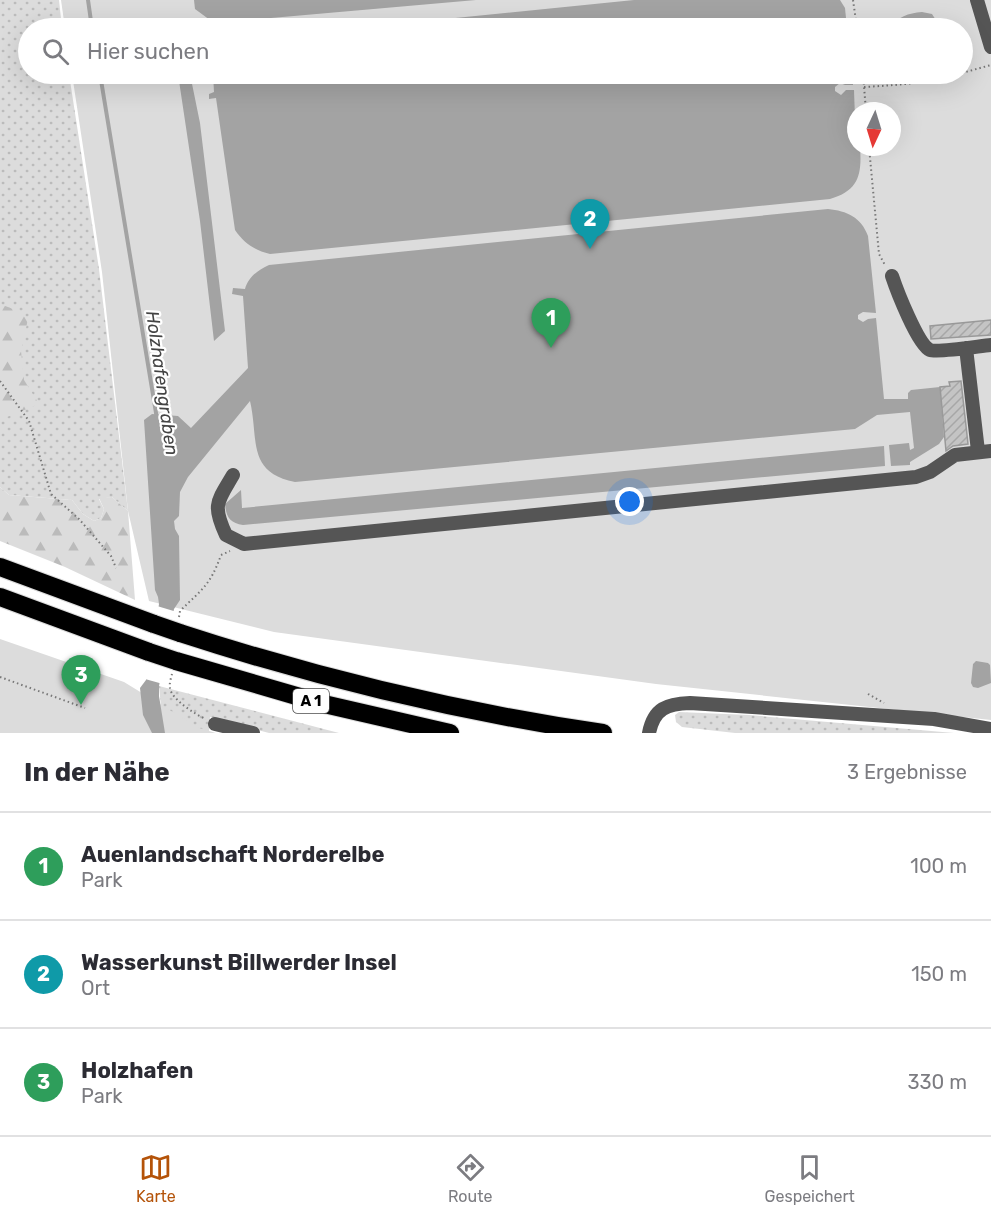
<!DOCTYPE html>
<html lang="de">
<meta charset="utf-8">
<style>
:root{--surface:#fff;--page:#f7f7f7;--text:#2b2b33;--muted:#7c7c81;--line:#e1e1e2;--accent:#b45309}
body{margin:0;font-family:Rubik,sans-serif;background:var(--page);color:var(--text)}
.compass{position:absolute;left:847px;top:102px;width:54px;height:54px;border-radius:50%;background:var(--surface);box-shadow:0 6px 24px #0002;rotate:184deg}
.you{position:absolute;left:630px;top:502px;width:21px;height:21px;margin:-15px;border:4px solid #fff;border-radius:50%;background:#1a73e8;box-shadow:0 0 0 9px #1a73e833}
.badge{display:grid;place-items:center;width:39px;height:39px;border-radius:50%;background:var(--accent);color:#fff;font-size:20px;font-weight:700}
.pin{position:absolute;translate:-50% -50px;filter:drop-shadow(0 2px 3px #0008)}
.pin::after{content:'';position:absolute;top:32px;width:21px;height:18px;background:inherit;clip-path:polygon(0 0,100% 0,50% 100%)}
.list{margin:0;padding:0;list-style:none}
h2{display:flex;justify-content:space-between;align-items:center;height:78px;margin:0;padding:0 24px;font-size:26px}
h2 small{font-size:20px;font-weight:400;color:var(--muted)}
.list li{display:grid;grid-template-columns:39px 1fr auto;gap:18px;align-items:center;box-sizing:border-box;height:108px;padding:0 24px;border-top:2px solid var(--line)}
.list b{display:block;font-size:22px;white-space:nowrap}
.list p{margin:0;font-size:20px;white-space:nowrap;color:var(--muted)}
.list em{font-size:20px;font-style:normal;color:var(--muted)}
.icon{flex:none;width:33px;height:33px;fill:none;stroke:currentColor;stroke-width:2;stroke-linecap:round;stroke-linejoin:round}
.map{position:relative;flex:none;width:991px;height:733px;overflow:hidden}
.search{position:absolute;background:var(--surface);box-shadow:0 6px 24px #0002;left:18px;right:18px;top:18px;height:66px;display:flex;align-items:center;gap:15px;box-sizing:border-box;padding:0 21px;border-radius:33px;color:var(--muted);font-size:22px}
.sheet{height:402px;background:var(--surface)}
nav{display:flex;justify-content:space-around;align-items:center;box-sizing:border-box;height:84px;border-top:2px solid var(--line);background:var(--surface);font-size:16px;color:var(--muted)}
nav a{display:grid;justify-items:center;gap:3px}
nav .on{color:var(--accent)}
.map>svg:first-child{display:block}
</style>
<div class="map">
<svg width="991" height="733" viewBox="0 0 991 733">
<defs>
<pattern id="grass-dots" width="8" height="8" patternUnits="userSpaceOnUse" patternTransform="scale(1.5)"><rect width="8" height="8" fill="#dcdcdc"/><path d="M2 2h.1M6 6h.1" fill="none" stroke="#bbb" stroke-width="1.8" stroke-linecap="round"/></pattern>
<pattern id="forest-firs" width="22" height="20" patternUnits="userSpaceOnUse" patternTransform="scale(1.5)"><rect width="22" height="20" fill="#dcdcdc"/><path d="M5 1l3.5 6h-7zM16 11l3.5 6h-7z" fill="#bbb"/></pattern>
<pattern id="building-hatch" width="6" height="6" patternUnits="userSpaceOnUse" patternTransform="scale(1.5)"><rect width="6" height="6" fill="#c4c4c4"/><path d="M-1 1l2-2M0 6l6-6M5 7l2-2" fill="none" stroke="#a7a7a7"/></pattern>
</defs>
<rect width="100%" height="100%" fill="#fff"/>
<path fill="url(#grass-dots)" d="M0,0H59L62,28H28V74H69L99,269L128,511L112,497L99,499L104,509L101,518L94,521L83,514L72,500L9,495L0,487Z
M159,686L339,733H269L210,717L209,733L162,718Z
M679,712L749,715L954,733H735L682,727L676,722L675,715Z"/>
<path fill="url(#forest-firs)" d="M0,304L13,309L28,319L21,351L24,380L39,404L2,419L0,418Z
M0,487L9,495L72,500L83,514L94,521L101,518L104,509L99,498L112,497L128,511L135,600L65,567L0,541Z"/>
<path fill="#dcdcdc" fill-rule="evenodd" d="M61,0H991V720L656,684L274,632L149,601L128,511L102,272L72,74H962V28H65ZM856,111H892V147H856Z
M0,639L124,682L199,728L216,733H0Z"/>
<path fill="#a3a3a3" d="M194,0H476L214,23L195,9Z
M634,0H840L845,8L847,28H356Z
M922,12L932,14L941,28H890C898,17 908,13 922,12Z
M178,74H190L200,123L225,331L214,341L200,221Z
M213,74H852L853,85H845L840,83L835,87V91L841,95L846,90H854L856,147H860C862,174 859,191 830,199L270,254C254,250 244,243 235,230L216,98L209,99V94L214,92Z
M828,209C847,211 861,217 868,236L876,313L863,312L858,315V319L863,322L868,319L876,318L884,399H908V393L911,390L940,387L944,437L939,444L910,462V465L891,466L889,445L909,443L910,450L914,448L910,412L877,415L855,429L295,482C246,472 259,439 250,401L188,477L180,492L179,516L174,521L175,529L179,536L180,600L174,609L159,686V696L165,733H152L143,715L140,688L146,680L159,604L158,597L155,590L144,420L152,414L178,416L191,428L248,368L243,296L232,294L233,288L245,289C248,277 258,270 269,265Z
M884,446L885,466L243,525C230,523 226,517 225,504L241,490L242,508Z
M976,661L988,663L990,665L991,683L978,688L973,687L971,683L973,664Z"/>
<path fill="#fff" d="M157,606L177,612L163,684L145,679Z"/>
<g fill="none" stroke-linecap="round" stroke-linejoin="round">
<path stroke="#a3a3a3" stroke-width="4" d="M88,0L92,28
M100,74L157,419"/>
</g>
<path fill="url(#building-hatch)" stroke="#999" stroke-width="1.5" d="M991,320V335L931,339L930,326Z
M961,381L968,444L953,446L946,451L940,387L950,386L949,382Z"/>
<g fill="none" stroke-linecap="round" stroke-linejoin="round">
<g stroke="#dbdbdb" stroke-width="20">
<path id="highway" d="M0,567L154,624
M0,597L149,652
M180,633C318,678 459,712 603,733
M176,661L324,704L450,733"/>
</g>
<path stroke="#777" stroke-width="2" stroke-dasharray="1.5 3" stroke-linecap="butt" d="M853,0L857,28
M962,73L991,65
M863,74L866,111
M864,87C898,85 929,83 962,74
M869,147L879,254L885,265
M0,381L29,421L51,494L79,519L111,556L116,568
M179,617L180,611C202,589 210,586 221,555L230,551
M172,674C171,678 169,684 170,688C171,699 196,715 206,719
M0,677L85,708
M868,694L884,703"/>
<path stroke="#555" stroke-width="14" d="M977,0L991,47
M892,276C897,291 918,345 930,350C938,353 980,346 991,345
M966,348L978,451
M233,475C217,502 212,505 226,535L244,544L916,477L930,472L955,455L991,451
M215,724L253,733
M649,733C654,708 667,704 690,703L934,719L991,729"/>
<use href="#highway" stroke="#000" stroke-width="18"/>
<g stroke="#dbdbdb" stroke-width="20" stroke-linecap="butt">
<path id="highway-bridge" d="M154,624L180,633
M149,652L176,661"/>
</g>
<use href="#highway-bridge" stroke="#000" stroke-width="18"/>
</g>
<g text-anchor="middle" stroke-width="4.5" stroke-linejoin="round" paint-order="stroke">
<rect fill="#fff" stroke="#4c4c4c" stroke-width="1.5" x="293" y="689" width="36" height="24" rx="4.5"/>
<g font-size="15" font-weight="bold" fill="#000">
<text x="311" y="706">A 1</text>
</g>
<g font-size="18" font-style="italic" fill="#444" stroke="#fff">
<text transform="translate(162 383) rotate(82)" y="6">Holzhafengraben</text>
</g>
</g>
</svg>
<svg class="compass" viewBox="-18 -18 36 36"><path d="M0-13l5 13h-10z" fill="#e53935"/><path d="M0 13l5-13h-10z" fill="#7c7c81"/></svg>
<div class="you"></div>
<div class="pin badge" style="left:551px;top:348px;background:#2e9e5b">1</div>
<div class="pin badge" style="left:590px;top:249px;background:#0f9aa8">2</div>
<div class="pin badge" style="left:81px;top:705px;background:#2e9e5b">3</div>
<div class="search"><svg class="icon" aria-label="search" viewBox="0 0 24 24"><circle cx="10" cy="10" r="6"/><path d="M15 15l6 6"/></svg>Hier suchen</div>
</div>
<section class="sheet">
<h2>In der Nähe<small>3 Ergebnisse</small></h2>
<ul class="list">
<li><span class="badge" style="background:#2e9e5b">1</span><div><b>Auenlandschaft Norderelbe</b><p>Park</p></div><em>100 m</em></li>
<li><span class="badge" style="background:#0f9aa8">2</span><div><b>Wasserkunst Billwerder Insel</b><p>Ort</p></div><em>150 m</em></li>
<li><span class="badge" style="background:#2e9e5b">3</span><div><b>Holzhafen</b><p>Park</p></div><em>330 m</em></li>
</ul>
</section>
<nav>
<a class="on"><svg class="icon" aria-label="map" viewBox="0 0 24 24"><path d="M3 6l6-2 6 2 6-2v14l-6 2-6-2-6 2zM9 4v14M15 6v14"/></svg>Karte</a>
<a><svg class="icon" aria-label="directions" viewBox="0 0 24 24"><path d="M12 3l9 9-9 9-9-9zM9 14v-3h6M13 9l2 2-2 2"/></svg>Route</a>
<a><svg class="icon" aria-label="saved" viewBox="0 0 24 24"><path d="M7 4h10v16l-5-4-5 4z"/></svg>Gespeichert</a>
</nav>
